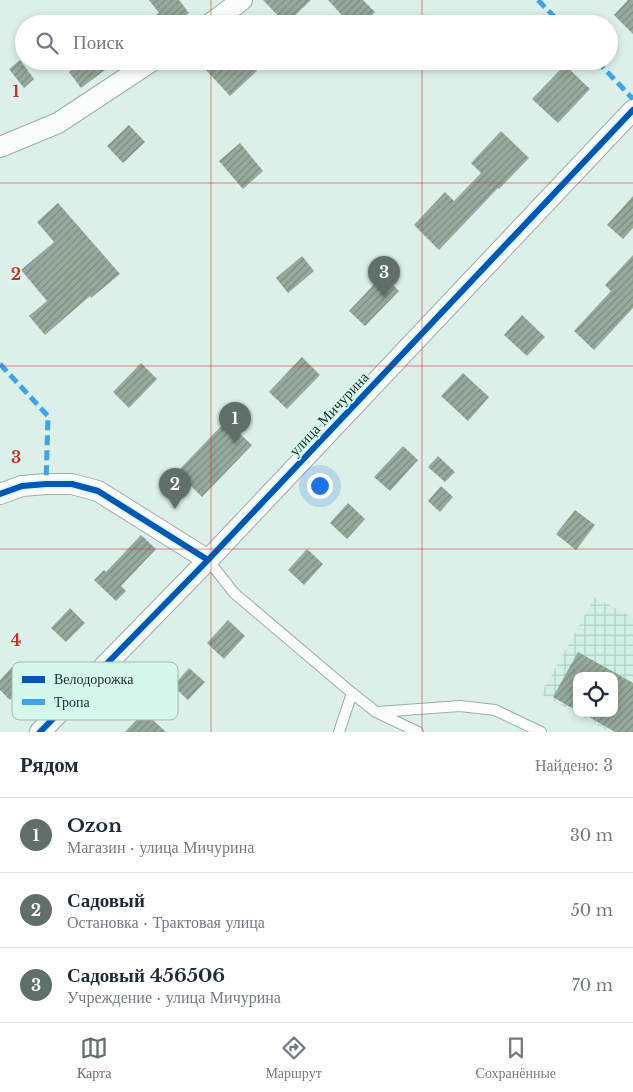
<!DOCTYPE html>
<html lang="ru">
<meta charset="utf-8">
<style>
:root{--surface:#fff;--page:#f2f2f3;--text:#1f2937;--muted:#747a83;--line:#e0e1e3;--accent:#606f6a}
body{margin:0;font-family:"Libre Baskerville",serif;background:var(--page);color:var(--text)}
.controls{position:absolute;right:15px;bottom:15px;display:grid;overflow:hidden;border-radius:10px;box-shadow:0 2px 8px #0003}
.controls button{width:45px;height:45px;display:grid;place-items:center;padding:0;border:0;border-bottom:1px solid var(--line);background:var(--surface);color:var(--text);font:25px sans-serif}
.you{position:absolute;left:319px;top:485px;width:18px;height:18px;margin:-12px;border:4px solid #fff;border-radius:50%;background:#1a73e8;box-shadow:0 0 0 8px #1a73e833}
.badge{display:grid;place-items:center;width:32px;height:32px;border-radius:50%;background:var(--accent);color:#fff;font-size:16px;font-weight:700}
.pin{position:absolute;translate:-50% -41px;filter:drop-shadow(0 1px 2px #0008)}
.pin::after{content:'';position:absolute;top:26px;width:18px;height:15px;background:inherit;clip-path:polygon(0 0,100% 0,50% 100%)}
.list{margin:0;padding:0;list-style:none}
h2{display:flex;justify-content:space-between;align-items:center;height:65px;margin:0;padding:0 20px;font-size:21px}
h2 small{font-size:16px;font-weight:400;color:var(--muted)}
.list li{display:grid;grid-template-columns:32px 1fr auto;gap:15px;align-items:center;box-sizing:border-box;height:75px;padding:0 20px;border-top:1px solid var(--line)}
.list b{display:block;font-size:19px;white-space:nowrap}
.list p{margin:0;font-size:16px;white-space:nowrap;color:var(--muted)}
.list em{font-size:16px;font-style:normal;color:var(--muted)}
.icon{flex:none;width:28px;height:28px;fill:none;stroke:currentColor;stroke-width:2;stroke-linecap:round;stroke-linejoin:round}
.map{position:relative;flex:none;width:633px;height:732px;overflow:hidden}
.search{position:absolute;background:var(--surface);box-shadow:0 2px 8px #0003;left:15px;right:15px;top:15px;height:55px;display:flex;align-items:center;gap:12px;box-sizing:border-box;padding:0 18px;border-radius:28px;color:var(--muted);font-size:19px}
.sheet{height:290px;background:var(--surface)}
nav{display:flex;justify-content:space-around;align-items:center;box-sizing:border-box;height:70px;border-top:1px solid var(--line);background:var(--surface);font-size:14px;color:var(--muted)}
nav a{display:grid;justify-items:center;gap:2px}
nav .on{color:var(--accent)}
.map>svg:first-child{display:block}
</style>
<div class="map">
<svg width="633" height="732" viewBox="0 0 633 732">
<defs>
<pattern id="industrial-grid" width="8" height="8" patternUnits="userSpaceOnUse" patternTransform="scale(1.25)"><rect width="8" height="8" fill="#cff1e6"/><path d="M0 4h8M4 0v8" fill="none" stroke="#b1cfc5"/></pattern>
<pattern id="building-hatch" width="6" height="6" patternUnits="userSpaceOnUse" patternTransform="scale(1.25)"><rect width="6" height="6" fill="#96a99d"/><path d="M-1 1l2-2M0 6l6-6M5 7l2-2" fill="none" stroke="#7a8a80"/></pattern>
</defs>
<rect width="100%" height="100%" fill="#dcf0e9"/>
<path fill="url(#industrial-grid)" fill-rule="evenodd" d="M595,597L633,618V732H610L541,694ZM577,676H614V713H577Z"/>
<path fill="url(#building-hatch)" d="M149,0H179L189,13L174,24H143L159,13Z
M263,0H311L286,24Z
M328,0H363L375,12L363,24H350Z
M628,0H633V34L614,15Z
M20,60L34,79L24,88L9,69Z
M83,61H117L81,88L69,72Z
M216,61H249L257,71L230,96L206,70Z
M565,65L590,89L558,123L532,99Z
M129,125L145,142L123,163L107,146Z
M501,131L529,158L499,189L498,188L439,250L414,225L445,192L454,201L481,173L471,163Z
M240,143L263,171L243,189L219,161Z
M633,196V228L623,239L607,225Z
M58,203L120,274L91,298L90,296L45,335L29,316L47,301L21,270L54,242L37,222Z
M633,255V308L594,350L574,331L611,291L605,285Z
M302,256L314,271L288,293L276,278Z
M383,275L399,291L365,326L349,311Z
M522,315L545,337L527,356L504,335Z
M302,357L320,375L287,409L269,392Z
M141,363L157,379L129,408L113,392Z
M463,373L489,397L468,421L441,396Z
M226,421L252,445L202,497L177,472Z
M403,446L418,460L390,491L374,477Z
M438,456L455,472L445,482L428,467Z
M441,486L453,497L440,512L428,501Z
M348,503L365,519L347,539L330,523Z
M575,510L595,525L576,550L556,534Z
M141,535L156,549L121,586L126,591L116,601L94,580L104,570L106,572Z
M307,549L323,564L304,585L288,570Z
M70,608L85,623L66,642L51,628Z
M228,620L245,636L224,659L207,643Z
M578,652L633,683V732H615L582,713H614V676H577V711L553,697Z
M12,667L27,682L10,700L0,690V680Z
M189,668L205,682L188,700L173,686Z
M144,712L166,732H125Z"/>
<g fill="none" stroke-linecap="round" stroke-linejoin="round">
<g stroke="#9daca7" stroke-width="12">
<path id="service" d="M208,560L234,593L352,693L376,712L418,732
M378,712L460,706L495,710L541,732
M339,732L352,693"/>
</g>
<g stroke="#9daca7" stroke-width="22">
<path id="minor" d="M210,24L242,0
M0,147L58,123L152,61
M0,494L22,486L46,484H72L98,491L208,560
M40,732L208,560L633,110"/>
</g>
<use href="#service" stroke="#fafdfc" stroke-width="10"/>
<use href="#minor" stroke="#fafdfc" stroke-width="20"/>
<path stroke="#3da3eb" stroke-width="5" stroke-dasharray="10 5" stroke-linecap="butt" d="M538,0L561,24
M597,61L633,99
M0,364L48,416L46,484"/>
<g stroke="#d4f8ec" stroke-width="9">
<path id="cycleway" d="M0,494L22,486L46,484H72L98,491L208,560
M40,732L208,560L633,110"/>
</g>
<use href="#cycleway" stroke="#0057b8" stroke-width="6"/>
</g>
<path fill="none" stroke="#d62828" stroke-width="1" stroke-opacity="0.55" d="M211,0V24M422,0V24M211,61V732M422,61V732M0,183H633M0,366H633M0,549H633"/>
<g text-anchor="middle" stroke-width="4" stroke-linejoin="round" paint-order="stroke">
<g font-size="15" fill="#1d2a26" stroke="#d4f8ec">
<text transform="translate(329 414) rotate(-47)" y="5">улица Мичурина</text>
</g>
</g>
<rect x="12" y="662" width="166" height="58" rx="8" fill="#d4f8ec" stroke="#9dbab1" stroke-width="1"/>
<rect x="22" y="676" width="23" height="7" fill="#0057b8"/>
<rect x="22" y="699" width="23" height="6" fill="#3da3eb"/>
<g font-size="14" fill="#1d2a26">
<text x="54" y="684">Велодорожка</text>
<text x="54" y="707">Тропа</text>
</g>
<g font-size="16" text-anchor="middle" font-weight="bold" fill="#d62828" stroke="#d4f8ec" stroke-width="4" stroke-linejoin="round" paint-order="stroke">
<text x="16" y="97">1</text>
<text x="16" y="280">2</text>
<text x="16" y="463">3</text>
<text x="16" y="646">4</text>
</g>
</svg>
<div class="controls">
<button><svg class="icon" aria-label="locate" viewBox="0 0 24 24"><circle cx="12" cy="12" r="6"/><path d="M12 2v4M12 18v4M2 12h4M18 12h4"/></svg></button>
</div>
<div class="you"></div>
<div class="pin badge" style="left:235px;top:443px">1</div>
<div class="pin badge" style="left:175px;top:509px">2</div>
<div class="pin badge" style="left:384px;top:297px">3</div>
<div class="search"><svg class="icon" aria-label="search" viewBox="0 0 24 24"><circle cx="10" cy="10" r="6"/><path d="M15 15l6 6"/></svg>Поиск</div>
</div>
<section class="sheet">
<h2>Рядом<small>Найдено: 3</small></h2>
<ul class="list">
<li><span class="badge">1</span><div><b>Ozon</b><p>Магазин · улица Мичурина</p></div><em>30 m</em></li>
<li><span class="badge">2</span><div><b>Садовый</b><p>Остановка · Трактовая улица</p></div><em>50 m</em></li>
<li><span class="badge">3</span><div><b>Садовый 456506</b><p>Учреждение · улица Мичурина</p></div><em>70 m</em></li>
</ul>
</section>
<nav>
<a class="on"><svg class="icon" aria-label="map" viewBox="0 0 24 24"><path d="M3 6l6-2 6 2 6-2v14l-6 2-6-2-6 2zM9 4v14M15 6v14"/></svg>Карта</a>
<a><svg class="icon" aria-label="directions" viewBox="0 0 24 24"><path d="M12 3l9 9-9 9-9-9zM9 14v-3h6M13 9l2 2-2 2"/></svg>Маршрут</a>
<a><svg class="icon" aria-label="saved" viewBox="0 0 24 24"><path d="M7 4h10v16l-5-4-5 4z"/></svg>Сохранённые</a>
</nav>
